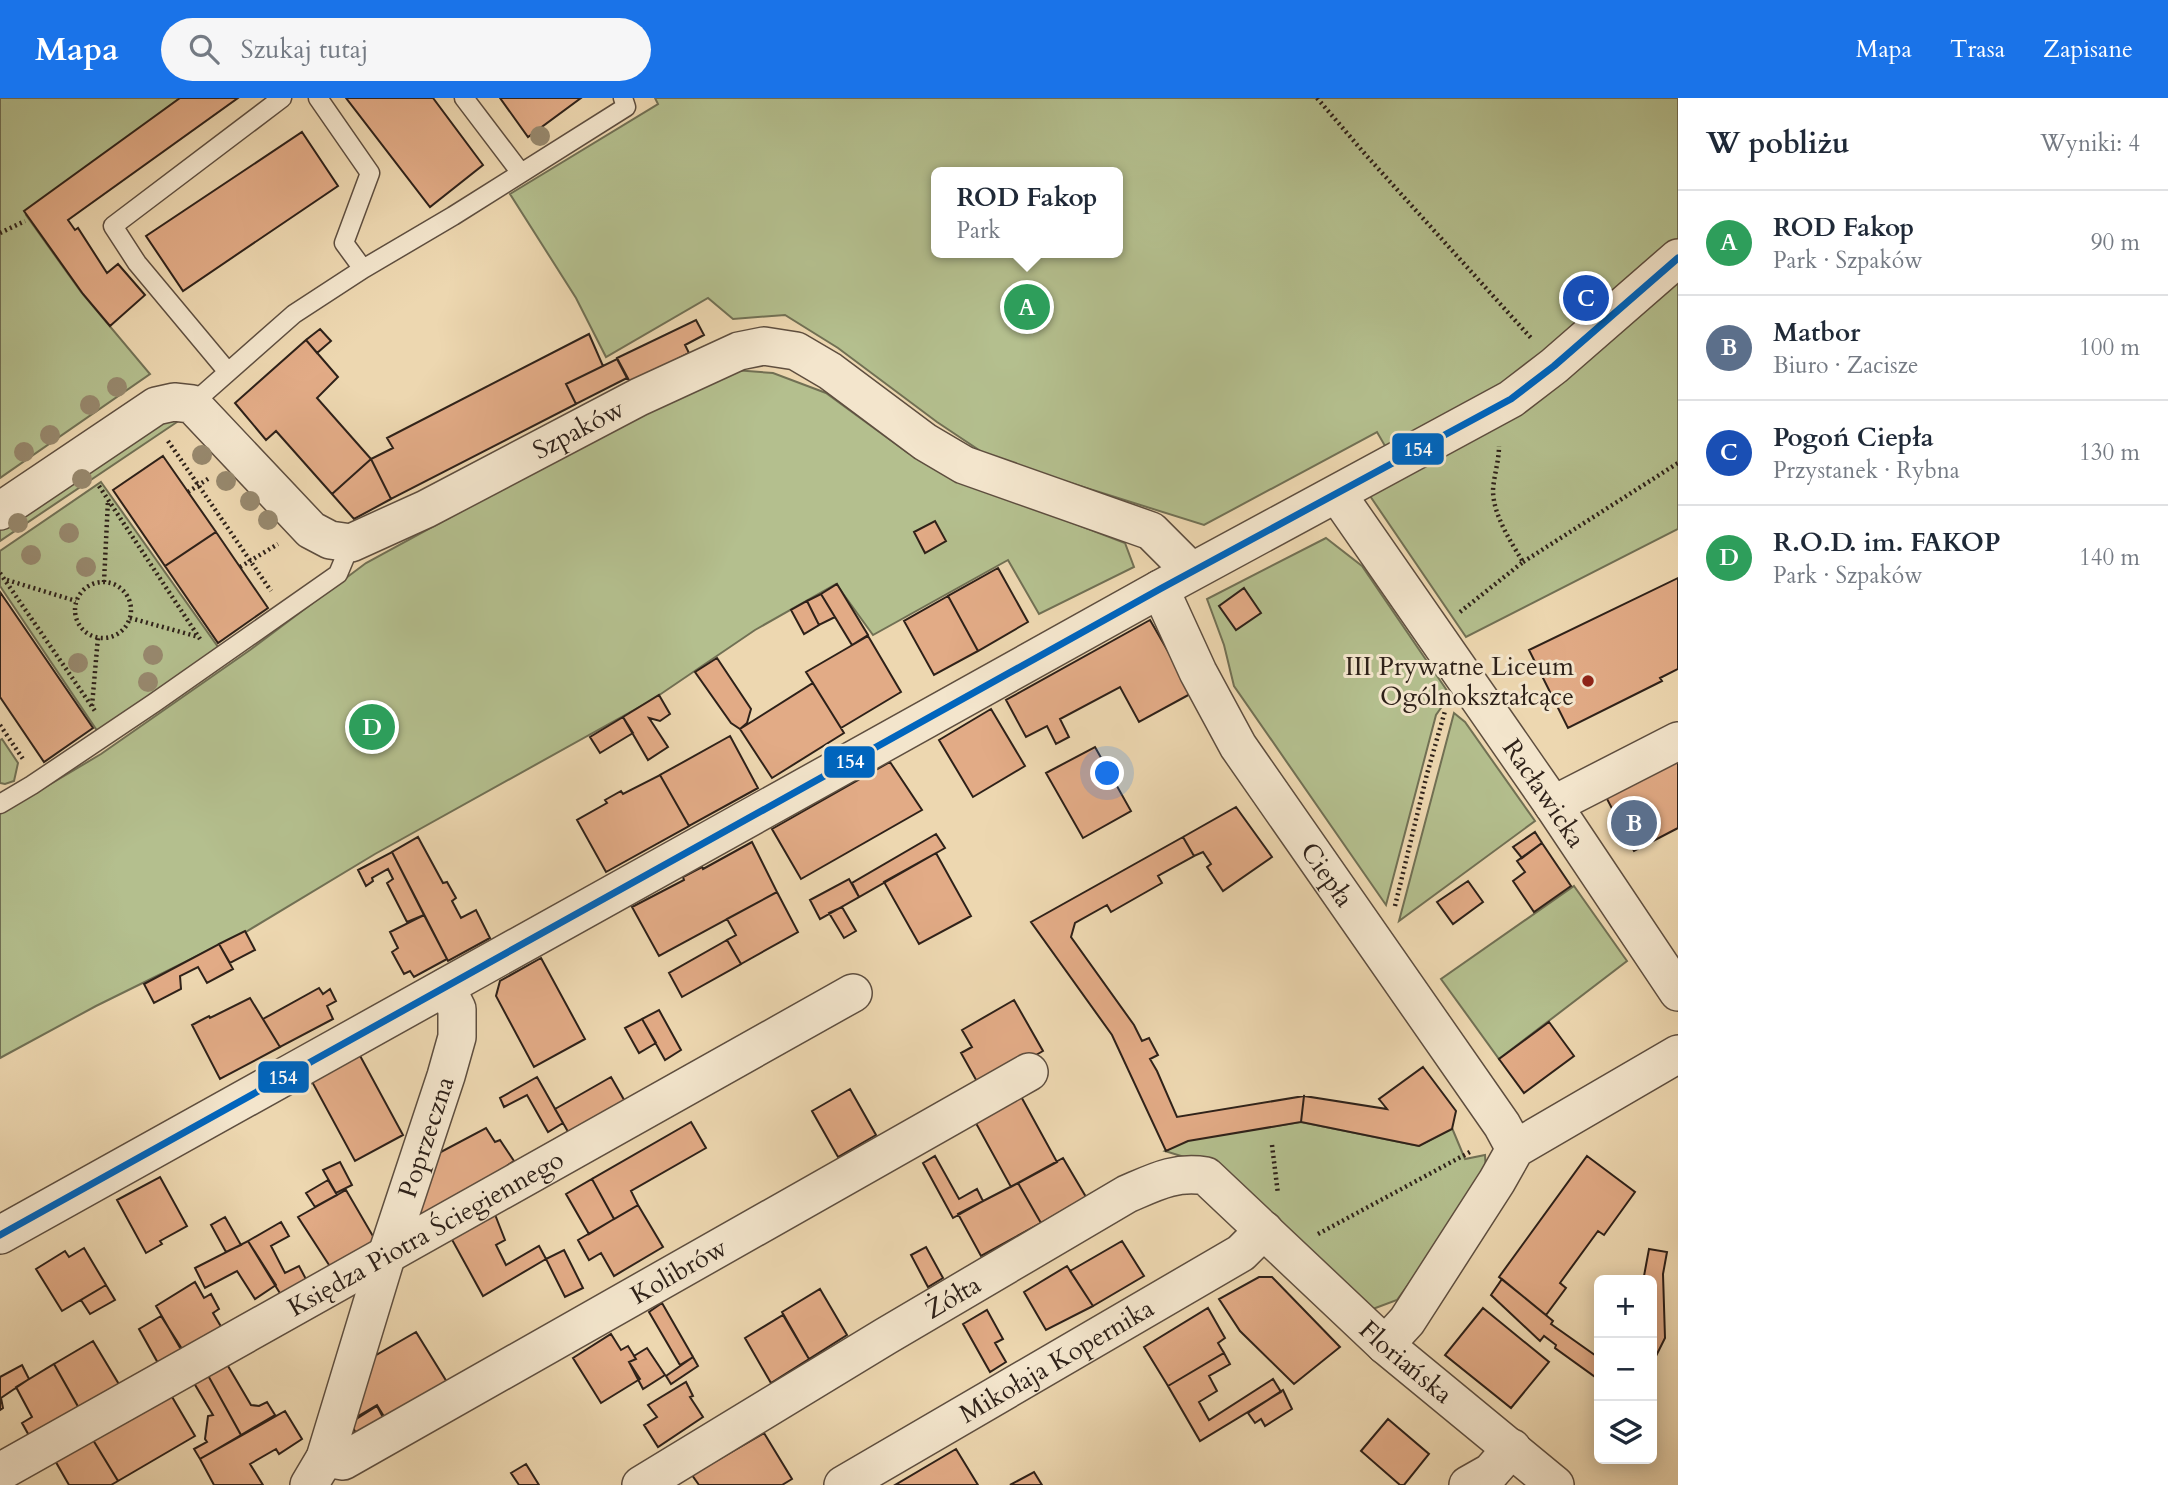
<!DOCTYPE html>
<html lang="pl">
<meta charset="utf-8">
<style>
:root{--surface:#fff;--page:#f6f6f7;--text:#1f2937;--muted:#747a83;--line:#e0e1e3;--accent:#1a73e8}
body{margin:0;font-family:Cardo,serif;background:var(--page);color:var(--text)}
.controls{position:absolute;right:21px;bottom:21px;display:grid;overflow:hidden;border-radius:10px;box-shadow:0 4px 18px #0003}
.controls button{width:63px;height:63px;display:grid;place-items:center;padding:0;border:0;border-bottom:2px solid var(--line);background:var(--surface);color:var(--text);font:35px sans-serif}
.you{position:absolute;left:1108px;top:676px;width:24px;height:24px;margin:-18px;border:5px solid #fff;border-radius:50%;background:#1a73e8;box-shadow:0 0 0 10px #1a73e833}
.badge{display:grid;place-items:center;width:46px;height:46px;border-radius:50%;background:var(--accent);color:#fff;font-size:23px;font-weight:700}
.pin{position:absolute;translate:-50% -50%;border:4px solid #fff;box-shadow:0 2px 7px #0006}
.popup{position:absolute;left:931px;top:69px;width:192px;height:91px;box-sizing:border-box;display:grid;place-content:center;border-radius:10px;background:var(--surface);filter:drop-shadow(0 2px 5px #0005);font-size:23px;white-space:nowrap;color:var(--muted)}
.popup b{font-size:26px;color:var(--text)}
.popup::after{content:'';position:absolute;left:50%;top:100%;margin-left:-14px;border:14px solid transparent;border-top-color:var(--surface)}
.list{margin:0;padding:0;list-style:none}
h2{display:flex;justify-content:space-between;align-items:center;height:91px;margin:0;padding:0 28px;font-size:30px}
h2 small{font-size:23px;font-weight:400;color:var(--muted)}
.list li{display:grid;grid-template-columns:46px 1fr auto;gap:21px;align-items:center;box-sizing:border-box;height:105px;padding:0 28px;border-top:2px solid var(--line)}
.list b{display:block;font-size:26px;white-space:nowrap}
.list p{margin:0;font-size:23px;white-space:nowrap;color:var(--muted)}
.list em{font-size:23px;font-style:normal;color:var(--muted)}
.icon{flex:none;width:38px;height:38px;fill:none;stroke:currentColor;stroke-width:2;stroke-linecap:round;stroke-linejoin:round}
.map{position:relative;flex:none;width:1678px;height:1387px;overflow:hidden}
header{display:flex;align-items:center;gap:42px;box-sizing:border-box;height:98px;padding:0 35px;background:var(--accent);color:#fff}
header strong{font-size:33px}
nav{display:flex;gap:38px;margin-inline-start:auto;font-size:24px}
.search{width:490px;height:63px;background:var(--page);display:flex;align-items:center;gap:18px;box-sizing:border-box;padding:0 24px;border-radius:38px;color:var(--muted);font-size:26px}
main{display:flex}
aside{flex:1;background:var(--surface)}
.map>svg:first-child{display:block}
</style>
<header>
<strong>Mapa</strong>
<div class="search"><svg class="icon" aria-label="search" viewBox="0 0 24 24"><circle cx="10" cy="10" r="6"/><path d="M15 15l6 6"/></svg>Szukaj tutaj</div>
<nav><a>Mapa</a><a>Trasa</a><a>Zapisane</a></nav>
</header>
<main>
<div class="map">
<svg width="1678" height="1387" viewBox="0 0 1678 1387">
<rect width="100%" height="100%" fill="#edd7b0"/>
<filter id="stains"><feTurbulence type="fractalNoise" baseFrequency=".00286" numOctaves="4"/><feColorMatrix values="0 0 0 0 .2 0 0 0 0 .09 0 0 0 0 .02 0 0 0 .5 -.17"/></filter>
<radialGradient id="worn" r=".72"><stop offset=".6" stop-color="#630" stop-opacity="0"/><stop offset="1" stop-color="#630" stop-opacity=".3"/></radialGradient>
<path fill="#b4bf8e" stroke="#717054" stroke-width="2" fill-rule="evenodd" d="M0,0H180L26,117L81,194L150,276L0,380Z
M655,0H1678V431L1466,539L1368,395L1403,379L1377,334L1204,427L991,360L937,324L838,250L785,217L733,221L708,200L606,259L576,200L510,96L658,6ZM936,74H1118V155H936Z
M734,272L773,275L826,295L908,355L1018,404L1125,445L1134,469L1039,516L1008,462L873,537L836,486L755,532L652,602L375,756L244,835L96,908L0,960V716L101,656L250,552L366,465L638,317Z
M180,322L0,443V427L149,326Z
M101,384L223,556L102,640L0,488V453Z
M1326,440L1362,468L1450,597L1436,617L1386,807L1234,588L1224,547L1207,501Z
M1454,615L1465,624L1535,723L1399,823Z
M2,641L18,665L14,683L5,686L0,685V642Z
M1574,788L1627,863L1499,961L1441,881Z
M1301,1024L1419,1048L1452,1030L1465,1061L1485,1057L1486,1074L1477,1092L1397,1202L1370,1212L1216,1069L1165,1053L1187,1042Z"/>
<path fill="#e2ab86" stroke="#2e2119" stroke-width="2" d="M180,0H238L68,122L75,132L78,130L107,175L118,166L145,197L110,228L83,196L24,113Z
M346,0H433L483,67L430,109Z
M500,0H581L528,39Z
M302,34L338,88L183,193L146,138Z
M696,222L704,237L685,247L689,255L631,286L617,260Z
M320,231L331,243L317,255L306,242Z
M589,236L603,268L566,286L576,306L391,401L371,361L393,350L387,340Z
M306,242L338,279L317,300L371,361L332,396L276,333L266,342L235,305Z
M617,261L627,280L576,306L566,286Z
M163,358L216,434L165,468L113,392Z
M371,361L391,401L354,421L332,396Z
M935,423L946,443L925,455L914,434Z
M216,434L268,510L218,545L165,468Z
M998,470L1028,524L978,553L948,498Z
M1678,480V571L1660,580L1662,583L1568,630L1529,552Z
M837,486L868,537L852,547L821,496Z
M1244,490L1261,515L1236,532L1219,508Z
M0,494L93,630L44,664L0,599Z
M821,496L835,519L819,527L807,503Z
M948,498L978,553L934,577L904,523Z
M807,503L819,527L804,536L791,512Z
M1150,522L1192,595L1139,624L1120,589L1060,621L1069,639L1056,646L1047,628L1026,639L1006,602Z
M868,538L901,594L841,630L806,574Z
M717,560L751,611L747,625L740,631L731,625L695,574Z
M813,585L844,635L772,680L740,631Z
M659,597L670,616L660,623L649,620L668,649L648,662L623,619Z
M991,611L1025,668L973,699L939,642Z
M623,619L633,635L600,655L590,639Z
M730,638L758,690L689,728L660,677Z
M1095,649L1131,713L1083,740L1046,675Z
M1678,662V730L1634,753L1606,699Z
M890,664L922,712L801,781L772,731Z
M660,677L689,728L606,774L577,722L607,705L605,702L621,693L623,696Z
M1236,709L1272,759L1223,793L1207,769L1211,766L1203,754L1194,758L1183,739Z
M1535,734L1542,745L1522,760L1513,749Z
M936,736L945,750L859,799L852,785Z
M418,739L443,785L447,784L456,800L452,803L461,820L476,812L490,840L448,863L392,754Z
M1183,739L1194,758L1158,778L1162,785L1111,814L1107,807L1075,825L1071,839L1134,927L1142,943L1149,940L1158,957L1150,961L1157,973L1177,1019L1304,998L1301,1024L1188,1043L1166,1053L1112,937L1031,824Z
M752,744L777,794L659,858L632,809L684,782L683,779L702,769L703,771Z
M1542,745L1571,788L1534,814L1513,783L1525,774L1517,763Z
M392,754L424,817L407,824L387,785L393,781L388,771L372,780L373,783L366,788L358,772Z
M936,755L971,818L919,846L884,784Z
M849,781L859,799L820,821L810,802Z
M1468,783L1483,804L1453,826L1437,804Z
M777,794L798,834L741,866L727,842L736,837L727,821Z
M842,809L856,833L844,840L829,815Z
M424,817L447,861L414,879L410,873L404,876L392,854L398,850L390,834Z
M245,833L255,852L230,865L219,846Z
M727,842L741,866L682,899L669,875Z
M219,846L233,871L207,885L198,869L180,878L181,891L154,905L144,886Z
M541,860L585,941L534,969L496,898L500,883Z
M319,890L323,896L330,891L336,903L327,908L333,921L280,949L263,921Z
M250,900L280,949L220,981L192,927L209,918L210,920Z
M1014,902L1043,953L980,989L961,955L972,949L962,932Z
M659,912L681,952L665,962L642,921Z
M642,921L656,945L639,955L625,930Z
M1549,924L1574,958L1524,995L1499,961Z
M358,954L403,1037L355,1063L310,980Z
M1423,969L1456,1013L1452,1031L1419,1048L1301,1024L1304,998L1387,1011L1379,1001Z
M537,979L563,1025L548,1034L527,997L504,1009L500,1000Z
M611,979L627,1007L571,1039L555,1011Z
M850,991L876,1037L838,1059L812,1013Z
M1018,993L1057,1064L1011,1089L972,1018Z
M691,1024L706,1050L631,1093L638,1107L614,1121L592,1081Z
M486,1030L495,1044L500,1042L514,1063L508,1067L513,1076L425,1119L417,1109L437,1056Z
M935,1058L959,1101L977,1091L983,1103L953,1120L923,1065Z
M1587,1058L1635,1094L1604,1137L1598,1133L1560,1185L1566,1190L1546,1217L1499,1179Z
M1063,1060L1086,1099L1041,1125L1018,1085Z
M340,1064L352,1087L336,1095L323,1072Z
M160,1079L187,1128L160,1143L162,1146L146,1155L117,1102Z
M592,1081L614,1121L589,1136L566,1096Z
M328,1082L337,1097L315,1109L306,1095Z
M1018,1085L1041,1125L981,1158L958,1116Z
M346,1092L377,1145L331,1170L298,1119Z
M638,1107L663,1149L614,1178L601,1155L589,1162L578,1142Z
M494,1114L505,1142L496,1147L506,1167L539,1148L546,1161L483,1198L450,1138Z
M225,1119L241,1147L226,1154L211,1127Z
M281,1124L289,1138L271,1148L285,1175L299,1168L307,1183L281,1197L248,1143Z
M248,1143L276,1187L255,1201L237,1173L205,1190L195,1170Z
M1122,1143L1144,1178L1093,1208L1070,1173Z
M926,1149L943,1180L928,1189L911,1157Z
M84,1150L106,1187L62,1213L36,1171L65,1153L69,1159Z
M1649,1151L1667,1154L1663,1176L1665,1240L1652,1266V1182H1644V1178Z
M564,1152L583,1190L565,1199L546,1161Z
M1067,1168L1093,1208L1046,1232L1024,1194Z
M1259,1179H1272L1340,1249L1294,1286L1240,1233L1219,1201Z
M1502,1181L1553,1223L1551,1226L1599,1260L1598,1281L1555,1250L1556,1247L1544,1238L1540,1243L1491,1197Z
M195,1184L204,1200L211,1196L219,1211L213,1215L223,1232L183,1255L156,1208Z
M106,1187L115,1202L90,1216L81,1202Z
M820,1191L847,1237L809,1261L782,1214Z
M662,1205L693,1259L680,1267L649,1214Z
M1208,1210L1225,1240L1218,1245L1224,1255L1168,1288L1144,1249Z
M1483,1210L1549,1264L1511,1310L1445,1257Z
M987,1212L1003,1241L995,1245L1006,1264L990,1274L963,1226Z
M783,1217L809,1261L771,1285L745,1240Z
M161,1218L182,1251L158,1265L139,1231Z
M416,1234L450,1289L388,1325L377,1307L348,1324L366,1263Z
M611,1236L621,1252L628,1248L636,1261L629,1264L640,1281L601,1305L573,1260Z
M93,1243L120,1288L80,1312L54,1266Z
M647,1250L665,1277L643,1291L629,1264L636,1261L634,1258Z
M1224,1255L1230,1266L1209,1278L1217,1293L1199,1304L1209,1322L1273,1281L1281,1294L1200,1343L1168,1288Z
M693,1259L698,1268L671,1286L666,1278Z
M225,1263L251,1307L259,1308L267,1304L275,1317L241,1337L205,1272Z
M54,1266L80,1312L31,1341L22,1325L32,1319L16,1289Z
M22,1267L29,1281L1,1300L3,1310L0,1312V1279Z
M205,1272L241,1337L200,1361L194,1351L207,1344L205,1341L208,1318L213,1317L191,1280Z
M686,1284L693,1298L690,1299L703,1319L658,1349L644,1327L657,1319L648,1307Z
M168,1292L195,1338L118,1383L90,1337Z
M1283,1292L1292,1311L1265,1328L1261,1321L1255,1325L1248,1315Z
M377,1308L386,1325L359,1340L350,1325Z
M285,1313L302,1341L279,1356L276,1351L250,1366L263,1387H214L200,1361Z
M1388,1321L1429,1356L1404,1387H1400L1361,1353Z
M764,1335L792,1381L782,1387H699L692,1377Z
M90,1337L118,1383L111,1387H69L53,1359Z
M956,1351L978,1387H895Z
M526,1366L539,1387H519L511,1375Z
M1034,1374L1042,1387H1010Z"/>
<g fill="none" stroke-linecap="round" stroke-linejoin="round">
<g stroke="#5e4e3f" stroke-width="21">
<path id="lane" d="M318,0L370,75L344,145L363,171
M464,0L521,75
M228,274L137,165L113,128L282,0
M192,306L294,216L363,171L453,118L626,9L623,0
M0,706L32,687L154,605L338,476L351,445"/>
</g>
<g stroke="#5e4e3f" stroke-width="40">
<g id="street">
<path id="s1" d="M1337,396L1553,707L1678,894"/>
<path id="s2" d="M0,413L156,308L174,304L192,306L311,432L330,442L351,445L426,411L639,299L739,253L764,248L796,253L830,273L925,344L964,367L1151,433L1191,473"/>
<path id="s3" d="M1160,491L1198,574L1238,648L1502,1027L1515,1051"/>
<path d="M1553,707L1678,643"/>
<path d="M0,1137L1160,491L1511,301L1554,268L1678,160"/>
<path d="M1385,1247L1407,1223L1497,1083L1515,1051L1678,956"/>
<path id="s4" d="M325,1360L343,1363L1029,974"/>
<path id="s5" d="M0,1374L853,895"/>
<path id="s6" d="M309,1387L325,1360L387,1156L446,978L457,939V911L446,889"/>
<path id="s7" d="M641,1387L886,1238L1127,1096C1155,1084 1175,1073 1206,1078L1385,1247L1555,1387"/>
<path id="s8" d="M843,1387L1241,1155L1264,1132"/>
<path d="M1468,1387L1491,1374L1512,1350"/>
</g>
</g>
<path stroke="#2e2119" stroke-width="4.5" stroke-dasharray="2 3.5" stroke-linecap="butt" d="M1317,0L1365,56L1531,240
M0,135L25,123
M168,343L271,493
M99,388L200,541
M188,394L211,379
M1523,464L1678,365
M240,469L278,446
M0,475L95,613
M7,482L76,503
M75 512a28 28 0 1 1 56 0a28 28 0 1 1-56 0Z
M104,484L108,402
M1460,514L1523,464C1511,444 1493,417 1493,392C1494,377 1499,363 1499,348
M130,520L199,539
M92,608L98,539
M0,627L23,661
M1395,808L1427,676L1445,613
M1272,1047L1278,1096
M1318,1136L1470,1054"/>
<use href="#lane" stroke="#f3e5cc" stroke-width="18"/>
<use href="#street" stroke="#f3e5cc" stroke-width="37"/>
<g stroke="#f3e5cc" stroke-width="12">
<path id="bus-1" d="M0,1137L1160,491L1511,301L1554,268L1678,160"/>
</g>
<use href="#bus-1" stroke="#0065bd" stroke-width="7"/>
</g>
<g fill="#97886d">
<circle cx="540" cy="38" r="10"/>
<circle cx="117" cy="289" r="10"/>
<circle cx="90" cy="307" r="10"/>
<circle cx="50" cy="337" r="10"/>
<circle cx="24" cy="354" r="10"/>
<circle cx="202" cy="357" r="10"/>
<circle cx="82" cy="381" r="10"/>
<circle cx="226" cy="383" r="10"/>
<circle cx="250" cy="403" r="10"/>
<circle cx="268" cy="422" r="10"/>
<circle cx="18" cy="425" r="10"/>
<circle cx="69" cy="435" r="10"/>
<circle cx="31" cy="457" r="10"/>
<circle cx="86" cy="469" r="10"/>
<circle cx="153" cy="557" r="10"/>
<circle cx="78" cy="565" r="10"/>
<circle cx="148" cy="584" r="10"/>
</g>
<circle fill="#8f2418" stroke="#f3e5cc" stroke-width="2.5" cx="1588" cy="583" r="7"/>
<g text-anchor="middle" stroke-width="6" stroke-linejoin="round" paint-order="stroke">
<g font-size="26" fill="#2e2119" stroke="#f3e5cc">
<text dy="9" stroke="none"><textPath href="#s2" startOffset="695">Szpaków</textPath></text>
<text dy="9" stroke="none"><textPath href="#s1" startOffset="364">Racławicka</textPath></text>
<text dy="9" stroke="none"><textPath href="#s3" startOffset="332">Ciepła</textPath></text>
<text dy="9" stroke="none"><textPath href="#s6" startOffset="368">Poprzeczna</textPath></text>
<text dy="9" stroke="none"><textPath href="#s5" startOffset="488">Księdza Piotra Ściegiennego</textPath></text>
<text dy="9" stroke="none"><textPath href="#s4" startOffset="404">Kolibrów</textPath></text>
<text dy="9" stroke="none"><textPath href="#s7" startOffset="364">Żółta</textPath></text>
<text dy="9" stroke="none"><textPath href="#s8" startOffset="247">Mikołaja Kopernika</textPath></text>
<text dy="9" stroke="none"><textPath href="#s7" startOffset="922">Floriańska</textPath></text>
</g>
<g font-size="26" fill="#2e2119" stroke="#f3e5cc" text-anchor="end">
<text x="1574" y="577">III Prywatne Liceum<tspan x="1574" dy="30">Ogólnokształcące</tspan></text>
</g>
</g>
<g stroke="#f3e5cc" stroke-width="2.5">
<rect x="1391" y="334" width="54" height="34" rx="7" fill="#0065bd"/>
<rect x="823" y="647" width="53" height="34" rx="7" fill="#0065bd"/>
<rect x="257" y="962" width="53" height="34" rx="7" fill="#0065bd"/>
</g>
<g font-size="19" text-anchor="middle" font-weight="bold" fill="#fff">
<text x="1418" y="358">154</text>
<text x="850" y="670">154</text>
<text x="283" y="986">154</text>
</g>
<rect width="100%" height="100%" filter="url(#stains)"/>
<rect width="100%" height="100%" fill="url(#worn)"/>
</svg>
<div class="controls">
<button>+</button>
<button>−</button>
<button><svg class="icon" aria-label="layers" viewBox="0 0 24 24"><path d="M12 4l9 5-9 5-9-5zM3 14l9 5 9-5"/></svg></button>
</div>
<div class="you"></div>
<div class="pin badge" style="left:1027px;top:209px;background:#2e9e5b">A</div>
<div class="popup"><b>ROD Fakop</b>Park</div>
<div class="pin badge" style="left:1634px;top:725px;background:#5c6f8a">B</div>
<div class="pin badge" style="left:1586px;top:200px;background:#1a4fb4">C</div>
<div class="pin badge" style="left:372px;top:629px;background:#2e9e5b">D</div>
</div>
<aside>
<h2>W pobliżu<small>Wyniki: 4</small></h2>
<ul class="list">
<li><span class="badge" style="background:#2e9e5b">A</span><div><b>ROD Fakop</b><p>Park · Szpaków</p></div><em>90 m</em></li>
<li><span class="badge" style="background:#5c6f8a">B</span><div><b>Matbor</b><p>Biuro · Zacisze</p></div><em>100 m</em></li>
<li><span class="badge" style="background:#1a4fb4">C</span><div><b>Pogoń Ciepła</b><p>Przystanek · Rybna</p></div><em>130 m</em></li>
<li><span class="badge" style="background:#2e9e5b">D</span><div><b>R.O.D. im. FAKOP</b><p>Park · Szpaków</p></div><em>140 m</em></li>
</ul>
</aside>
</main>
